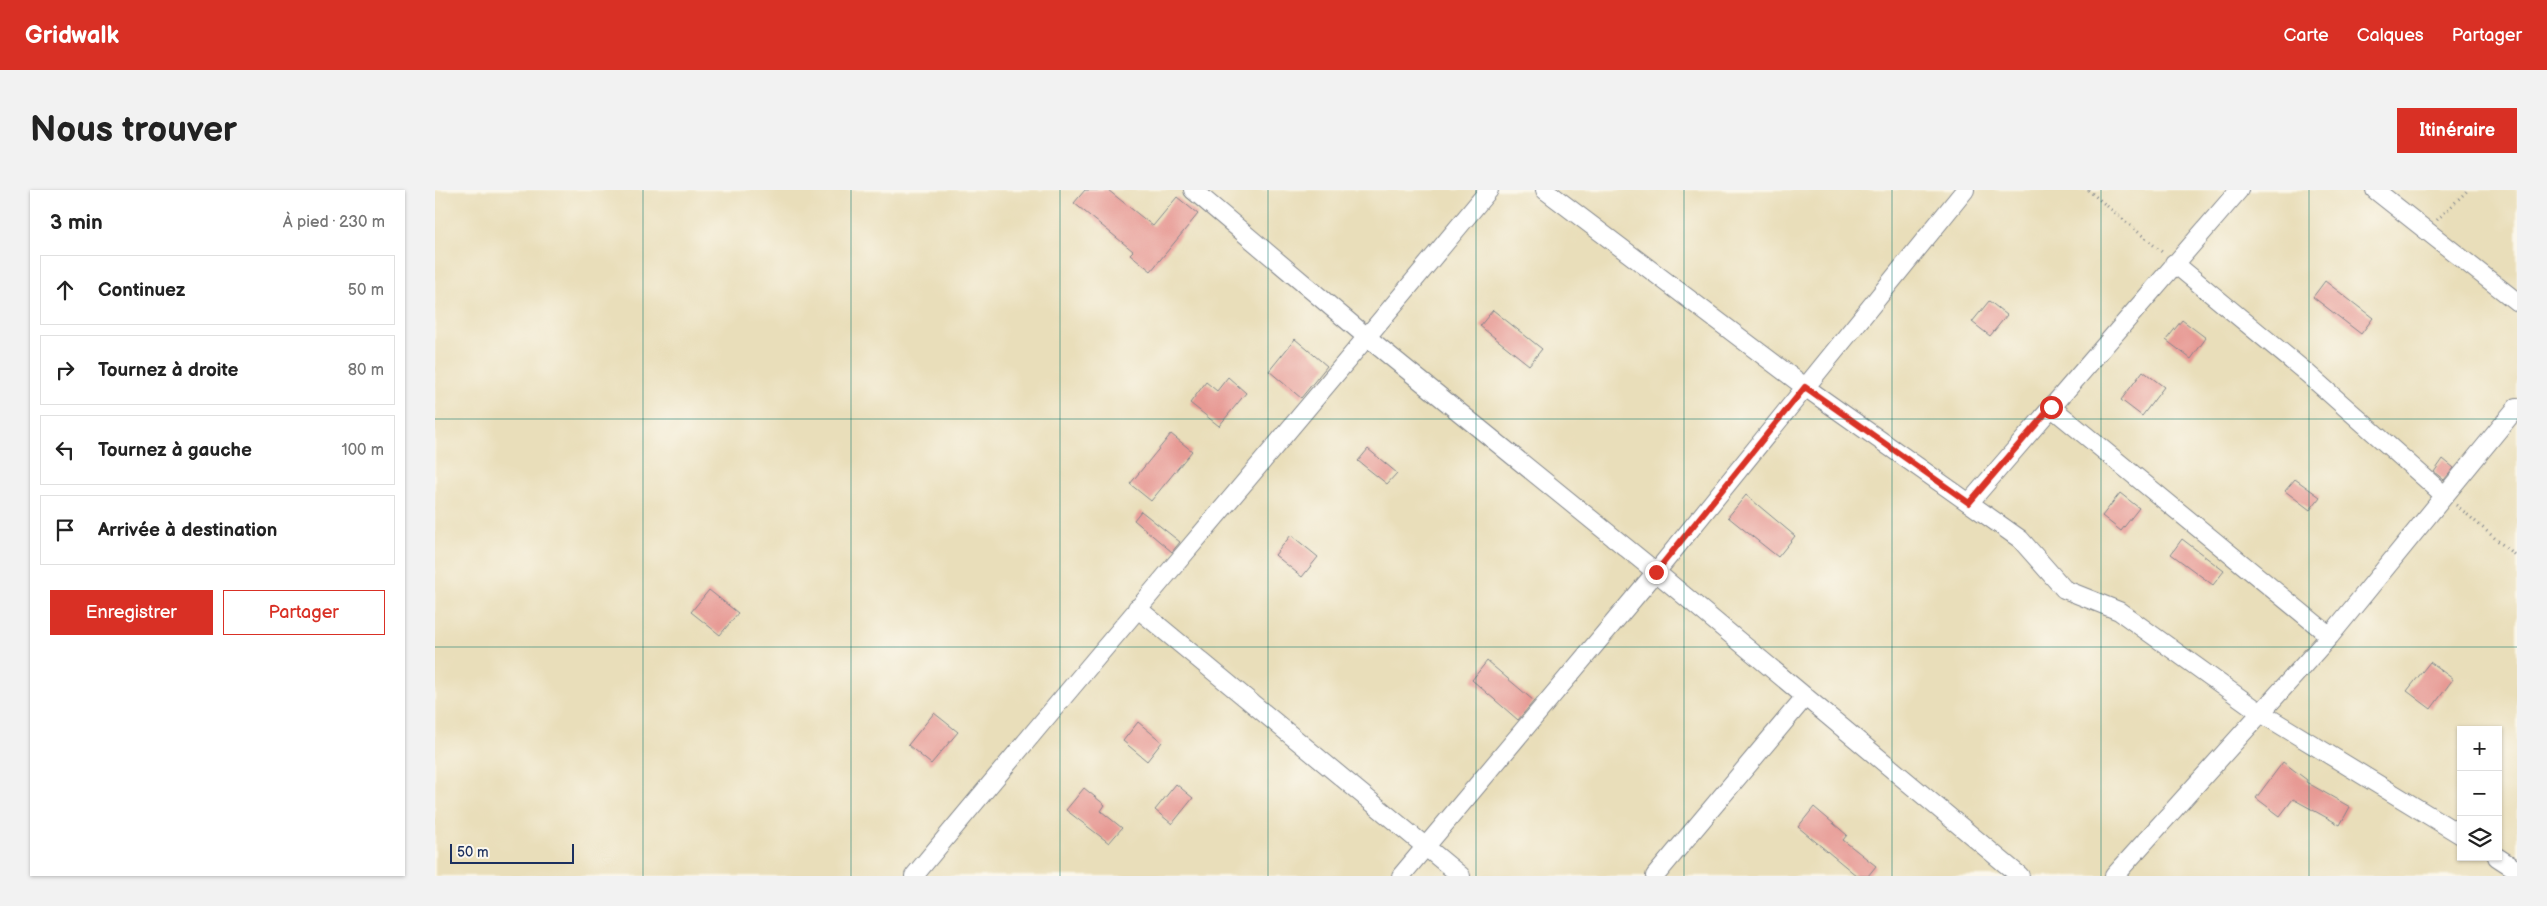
<!DOCTYPE html>
<html lang="fr">
<meta charset="utf-8">
<style>
:root{--surface:#fff;--page:#f2f2f2;--text:#222;--muted:#767676;--line:#e0e0e0;--accent:#d93025}
body{margin:0;font-family:"Balsamiq Sans",sans-serif;background:var(--page);color:var(--text)}
.controls{position:absolute;right:15px;bottom:15px;display:grid;overflow:hidden;border-radius:0px;box-shadow:0 1px 4px #0004}
.controls button{width:45px;height:45px;display:grid;place-items:center;padding:0;border:0;border-bottom:1px solid var(--line);background:var(--surface);color:var(--text);font:25px sans-serif}
.scale{position:absolute;left:15px;bottom:12px;width:124px;box-sizing:border-box;padding-left:5px;border:2px solid #1b2f5e;border-top:0;font-size:14px;line-height:18px;white-space:nowrap;color:#1b2f5e;-webkit-text-stroke:4px #fbf7ec;paint-order:stroke}
.stop{position:absolute;width:15px;height:15px;margin:-11px;border:4px solid #d93025;border-radius:50%;background:#fff}
.stop.end{background:#d93025;border-color:#fff;box-shadow:0 1px 5px #0008}
.list{margin:0;padding:0;list-style:none}
h2{display:flex;justify-content:space-between;align-items:center;height:65px;margin:0;padding:0 20px;font-size:21px}
h2 small{font-size:16px;font-weight:400;color:var(--muted)}
.list li{display:grid;grid-template-columns:32px 1fr auto;gap:15px;align-items:center;box-sizing:border-box;height:70px;margin:0 10px 10px;padding:0 10px;border:1px solid var(--line);border-radius:0px}
.list b{display:block;font-size:19px;white-space:nowrap}
.list em{font-size:16px;font-style:normal;color:var(--muted)}
.actions{display:flex;gap:10px;padding:15px 20px}
.actions a{flex:1;padding:11px 0;border:1px solid var(--accent);border-radius:0px;text-align:center;font-size:18px;color:var(--accent)}
.actions .main{background:var(--accent);color:#fff}
.icon{flex:none;width:28px;height:28px;fill:none;stroke:currentColor;stroke-width:2;stroke-linecap:round;stroke-linejoin:round}
.map{position:relative;flex:none;width:2082px;height:686px;overflow:hidden;border-radius:0px}
header{display:flex;align-items:center;gap:30px;box-sizing:border-box;height:70px;padding:0 25px;background:var(--accent);color:#fff}
header strong{font-size:24px}
nav{display:flex;gap:28px;margin-inline-start:auto;font-size:18px}
.intro{display:flex;align-items:center;justify-content:space-between;box-sizing:border-box;height:120px;padding:0 30px}
h1{margin:0;font-size:35px}
.button{padding:12px 22px;border-radius:0px;background:var(--accent);color:#fff;font-size:18px;font-weight:700}
main{display:flex;gap:30px;padding:0 30px}
aside{flex:1;background:var(--surface);border-radius:0px;box-shadow:0 1px 4px #0004}
.map>svg:first-child{display:block}
</style>
<header>
<strong>Gridwalk</strong>
<nav><a>Carte</a><a>Calques</a><a>Partager</a></nav>
</header>
<div class="intro"><h1>Nous trouver</h1><a class="button">Itinéraire</a></div>
<main>
<aside>
<h2>3 min<small>À pied · 230 m</small></h2>
<ul class="list">
<li><svg class="icon" aria-label="ahead" viewBox="0 0 24 24"><path d="M12 20V5M6 11l6-6 6 6"/></svg><div><b>Continuez</b></div><em>50 m</em></li>
<li><svg class="icon" aria-label="right" viewBox="0 0 24 24"><path d="M7 20v-9h11M14 6l5 5-5 5"/></svg><div><b>Tournez à droite</b></div><em>80 m</em></li>
<li><svg class="icon" aria-label="left" viewBox="0 0 24 24"><path d="M17 20v-9H6M10 6l-5 5 5 5"/></svg><div><b>Tournez à gauche</b></div><em>100 m</em></li>
<li><svg class="icon" aria-label="arrive" viewBox="0 0 24 24"><path d="M6 21V4h12l-3 4 3 4H6"/></svg><div><b>Arrivée à destination</b></div></li>
</ul>
<div class="actions"><a class="main">Enregistrer</a><a>Partager</a></div>
</aside>
<div class="map">
<svg width="2082" height="686" viewBox="0 0 2082 686">
<rect width="100%" height="100%" fill="#fbf7ec"/>
<filter id="ink" filterUnits="userSpaceOnUse"><feTurbulence type="fractalNoise" baseFrequency=".02" numOctaves="2"/><feDisplacementMap in="SourceGraphic" scale="10" xChannelSelector="R" yChannelSelector="G"/><feConvolveMatrix kernelMatrix="1 2 1 2 8 2 1 2 1" color-interpolation-filters="sRGB"/></filter>
<filter id="wash" filterUnits="userSpaceOnUse"><feTurbulence type="fractalNoise" baseFrequency=".0096" numOctaves="4" result="noise"/><feDisplacementMap in="SourceGraphic" scale="20" xChannelSelector="R" yChannelSelector="G"/><feGaussianBlur stdDeviation="1.12" result="paint"/><feColorMatrix in="noise" values="0 0 0 0 0 0 0 0 0 0 0 0 0 0 0 0 0 1.4 0 .05"/><feComposite in="paint" operator="in"/></filter>
<g filter="url(#wash)">
<rect width="100%" height="100%" fill="#e9deba"/>
<g id="blocks">
<path fill="#e79a94" d="M650,0H673L718,36L742,7L763,24L716,81L695,64L698,61L639,13Z
M1890,91L1938,128L1926,144L1878,107Z
M1554,111L1572,125L1555,146L1537,132Z
M1058,120L1107,159L1094,175L1045,136Z
M1747,130L1771,148L1756,169L1731,150Z
M860,149L892,176L866,208L834,181Z
M1708,181L1729,197L1707,226L1686,210Z
M793,187L811,203L784,236L755,213L771,192L782,201Z
M736,244L757,261L716,311L695,294Z
M933,259L962,283L952,294L923,271Z
M2008,269L2019,278L2009,290L1999,282Z
M1860,289L1885,307L1875,320L1850,301Z
M1685,303L1704,318L1686,341L1667,326Z
M1311,305L1360,346L1343,367L1293,327Z
M706,321L745,352L737,362L699,330Z
M856,345L883,367L867,387L840,365Z
M1747,349L1789,381L1778,395L1736,364Z
M274,400L303,423L285,445L256,422Z
M1052,471L1099,511L1083,530L1037,490Z
M1995,472L2018,489L1996,519L1972,501Z
M499,523L523,542L496,574L473,555Z
M703,532L727,552L712,571L688,551Z
M1848,572L1872,590L1871,592L1915,617L1905,635L1858,609L1845,626L1821,608Z
M741,594L758,608L737,634L720,620Z
M649,598L670,615L666,621L687,638L674,653L631,620Z
M1379,617L1412,645L1408,650L1441,676L1433,686H1422L1363,637Z"/>
</g>
</g>
<g filter="url(#ink)">
<use href="#blocks" fill-opacity="0" stroke="#82868c" stroke-width="1"/>
<g fill="none" stroke-linecap="round" stroke-linejoin="round">
<g stroke="#82868c" stroke-width="20">
<path id="minor" d="M758,0L933,148L1221,382L1585,686
M1110,0L1370,197L1585,349L1629,399L1684,421L1826,523L2026,645
M1940,0L2082,112
M1739,73L1873,184L2009,305
M1616,217L1895,446
M1534,313L1804,0
M702,418L1026,686
M2062,667L2082,680
M479,686C669,456 864,231 1054,0
M966,686L1221,382L1530,0
M1220,686L1370,507
M1679,686L1895,446L2082,217"/>
</g>
<path stroke="#82868c" stroke-width="3" stroke-dasharray="1 4" stroke-linecap="butt" d="M1653,0L1727,62
M2002,30L2033,0
M2021,315L2082,367"/>
<use href="#minor" stroke="#fff" stroke-width="18"/>
</g>
</g>
<g fill="none" stroke-linecap="round" stroke-linejoin="round" filter="url(#ink)">
<path stroke="#d93025" stroke-width="6" d="M1221,382L1370,197L1534,313L1616,217"/>
</g>
<path fill="none" stroke="#0f766e" stroke-width="1" stroke-opacity="0.55" d="M208,0V686M416,0V686M625,0V686M833,0V686M1041,0V686M1249,0V686M1457,0V686M1666,0V686M1874,0V686M0,229H2082M0,457H2082"/>
</svg>
<div class="controls">
<button>+</button>
<button>−</button>
<button><svg class="icon" aria-label="layers" viewBox="0 0 24 24"><path d="M12 4l9 5-9 5-9-5zM3 14l9 5 9-5"/></svg></button>
</div>
<div class="scale">50 m</div>
<div class="stop" style="left:1616px;top:217px"></div>
<div class="stop end" style="left:1221px;top:382px"></div>
</div>
</main>
